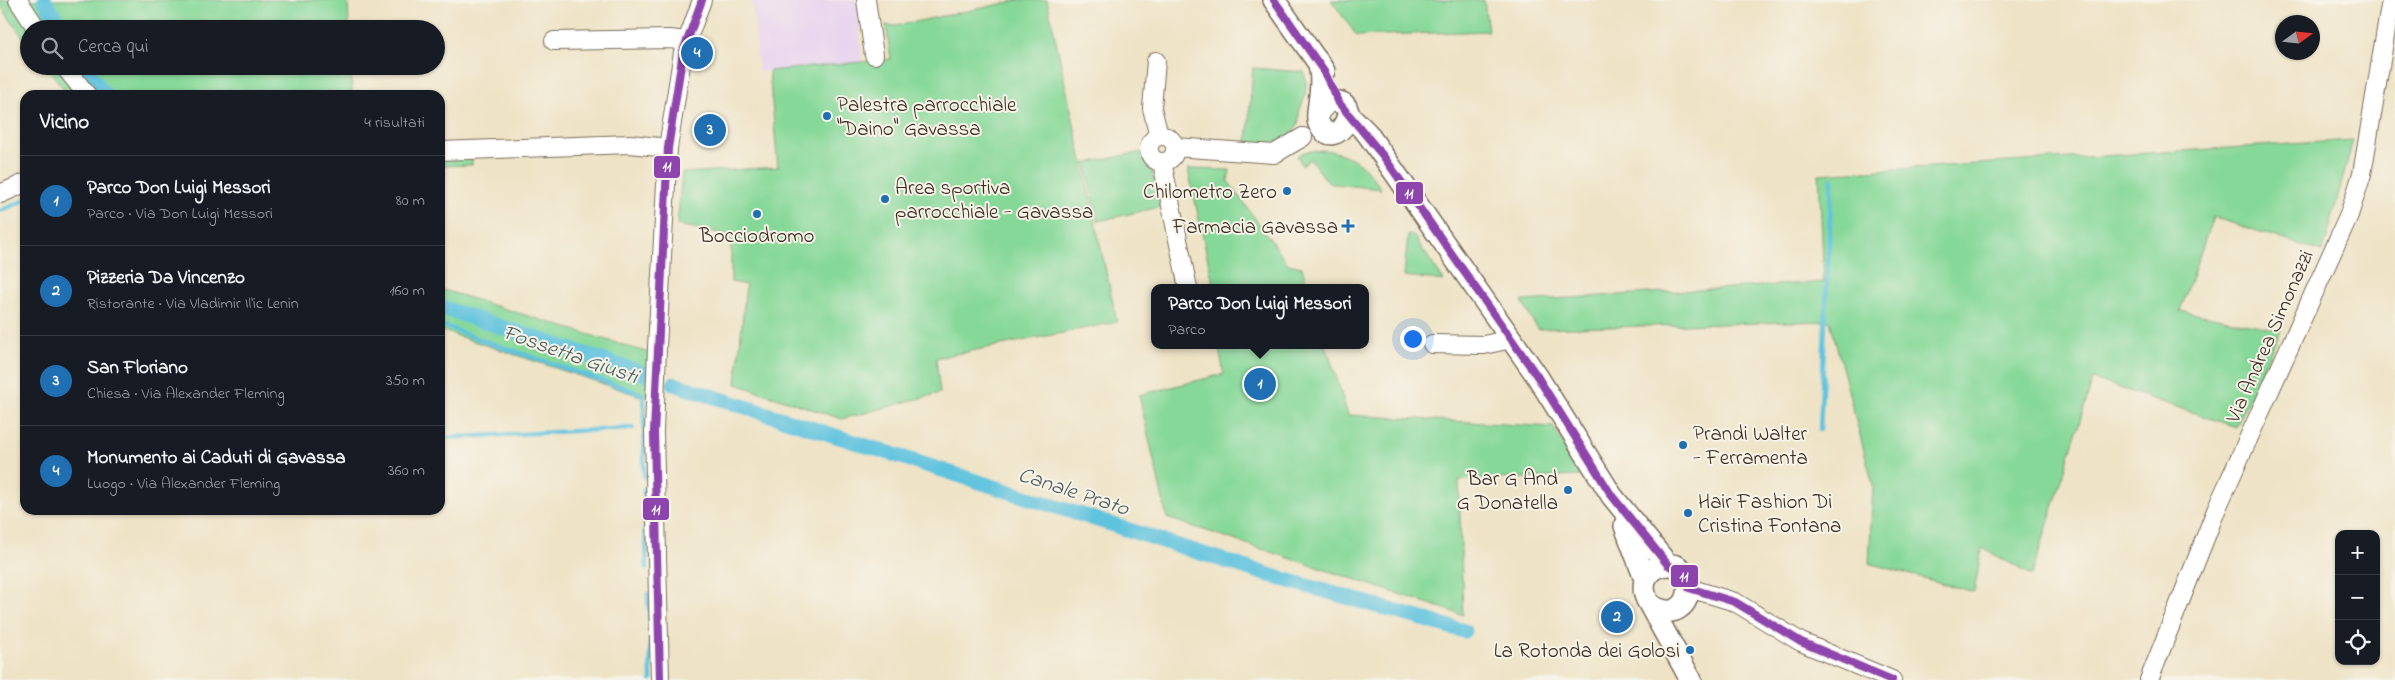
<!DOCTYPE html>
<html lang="it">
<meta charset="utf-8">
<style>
:root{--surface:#171b24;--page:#20242c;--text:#f1f3f6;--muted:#9ea1a6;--line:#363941;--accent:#1f6fb2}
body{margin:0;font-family:"Indie Flower",sans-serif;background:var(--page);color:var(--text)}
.controls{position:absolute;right:15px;bottom:15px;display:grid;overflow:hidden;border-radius:10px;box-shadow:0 1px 4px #0004}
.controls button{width:45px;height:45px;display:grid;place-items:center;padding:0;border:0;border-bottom:1px solid var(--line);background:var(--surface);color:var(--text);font:25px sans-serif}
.compass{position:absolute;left:2275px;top:15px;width:45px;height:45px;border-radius:50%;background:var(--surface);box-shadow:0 1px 4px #0004;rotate:75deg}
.you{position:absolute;left:1412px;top:338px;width:18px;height:18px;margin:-12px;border:4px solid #fff;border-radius:50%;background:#1a73e8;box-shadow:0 0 0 8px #1a73e833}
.badge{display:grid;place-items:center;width:32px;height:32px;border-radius:50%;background:var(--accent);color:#fff;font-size:16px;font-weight:700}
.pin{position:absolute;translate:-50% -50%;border:2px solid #fff;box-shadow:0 1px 5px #0006}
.popup{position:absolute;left:1151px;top:284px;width:218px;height:65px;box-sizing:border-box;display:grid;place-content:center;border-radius:10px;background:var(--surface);filter:drop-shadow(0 1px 4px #0005);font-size:16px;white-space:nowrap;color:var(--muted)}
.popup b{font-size:19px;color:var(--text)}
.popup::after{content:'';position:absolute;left:50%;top:100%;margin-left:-10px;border:10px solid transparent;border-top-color:var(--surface)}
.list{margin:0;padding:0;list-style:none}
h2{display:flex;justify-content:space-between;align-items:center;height:65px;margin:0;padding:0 20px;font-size:21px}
h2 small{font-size:16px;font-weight:400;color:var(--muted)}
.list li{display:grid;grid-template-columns:32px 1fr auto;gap:15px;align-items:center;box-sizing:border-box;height:90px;padding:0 20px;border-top:1px solid var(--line)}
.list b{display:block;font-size:19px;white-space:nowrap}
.list p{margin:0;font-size:16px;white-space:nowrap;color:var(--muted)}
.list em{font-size:16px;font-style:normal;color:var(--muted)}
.icon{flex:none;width:28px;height:28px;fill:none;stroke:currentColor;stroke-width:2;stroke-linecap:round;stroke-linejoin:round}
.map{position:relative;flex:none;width:2395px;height:680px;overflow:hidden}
.search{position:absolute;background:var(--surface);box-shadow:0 1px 4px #0004;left:20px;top:20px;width:425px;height:55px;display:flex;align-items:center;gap:12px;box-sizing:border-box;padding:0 18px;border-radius:28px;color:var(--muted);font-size:19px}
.panel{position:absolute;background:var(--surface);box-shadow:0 1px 4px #0004;left:20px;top:90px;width:425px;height:425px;border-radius:15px}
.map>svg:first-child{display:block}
</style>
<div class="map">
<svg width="2395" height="680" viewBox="0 0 2395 680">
<rect width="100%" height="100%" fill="#f7f3e8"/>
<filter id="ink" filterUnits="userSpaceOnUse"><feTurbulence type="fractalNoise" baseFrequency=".02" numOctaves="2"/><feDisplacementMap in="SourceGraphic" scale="10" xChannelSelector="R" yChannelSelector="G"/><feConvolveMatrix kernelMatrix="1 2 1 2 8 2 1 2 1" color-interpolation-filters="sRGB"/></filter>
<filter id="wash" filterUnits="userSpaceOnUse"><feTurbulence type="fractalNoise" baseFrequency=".0096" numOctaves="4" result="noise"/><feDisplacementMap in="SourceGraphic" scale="20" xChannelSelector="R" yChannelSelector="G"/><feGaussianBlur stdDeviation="1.12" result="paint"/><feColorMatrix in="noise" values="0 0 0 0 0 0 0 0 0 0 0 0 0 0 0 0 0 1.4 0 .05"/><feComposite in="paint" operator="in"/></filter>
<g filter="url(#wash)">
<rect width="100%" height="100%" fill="#eee3c6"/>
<path fill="#e7d2ef" d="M752,0H857L862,62L759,72Z"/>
<path fill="#86d899" stroke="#60815c" d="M0,0H348L349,29H29V46L0,5Z
M1020,0H1047L1117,322L936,358L940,393L842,419L736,384L746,285L731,282V235L677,225L682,173L778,167L769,71L891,59L886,25L895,26Z
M1331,0H1484L1488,31L1357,36Z
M45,66H351L352,95H69Z
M1253,68L1304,72C1308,86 1306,96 1300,109C1298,114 1300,119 1298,124C1289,144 1265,145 1247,143Z
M2353,140L2323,252L2213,217L2180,311L2281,330L2236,427L2093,379L2032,575L1982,548L1974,592L1869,563L1873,485L1830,321L1537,329L1522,301L1824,282L1819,174Z
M1323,150C1354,154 1365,165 1381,189L1333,184L1327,181L1310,159L1302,165L1297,156L1304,152Z
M1142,152L1147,163L1151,165L1160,207L1098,221L1085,163Z
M472,156V165L440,166V158Z
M1188,169L1230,170L1228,181L1288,264L1302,267L1308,288H1214Z
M1408,234L1413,235L1444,281L1404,276Z
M440,289L649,353L646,398L440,330Z
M1218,345H1326L1348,415L1553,427L1584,476L1459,480L1463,615L1167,518L1139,395L1224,374Z"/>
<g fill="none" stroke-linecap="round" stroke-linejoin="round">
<path stroke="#60c3de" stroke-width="4.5" d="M0,211L25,200
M440,324L481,340L642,394L644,401V477
M1820,430L1832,179
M440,438L633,428
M644,489L647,569
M648,594L650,623
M650,638L651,680"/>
<path stroke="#60c3de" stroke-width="15" d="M44,0L63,29
M84,66L105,95
M440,307L648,375
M674,384L1269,575L1464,631"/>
</g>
</g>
<g filter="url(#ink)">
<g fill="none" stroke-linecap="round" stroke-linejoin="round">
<g stroke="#7a6b59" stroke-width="20">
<path id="minor" d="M18,0L37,29
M866,0L874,55
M554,41L670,39L686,41
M1156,61L1152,108L1159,136
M64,66L87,95
M1149 149a13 13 0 1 1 26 0a13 13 0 1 1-26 0Z
M1175,147L1274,154L1303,137
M440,151L630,144L668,148
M1162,162L1188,288
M0,194L25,183
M1432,344L1484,345L1511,339
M1689,588L1735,602L1801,642L1892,680
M660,680L654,432L657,347L668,148L683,52L702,0
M2149,680L2217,508L2349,215L2362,174L2391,0"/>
</g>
<g stroke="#7a6b59" stroke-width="24">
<path id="major" d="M1274,0L1324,71
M1317,60C1327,83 1314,113 1319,124C1336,157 1369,95 1328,102L1319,111
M1348,114L1367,133L1384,157L1537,376L1612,496L1668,565
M1625,526L1645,579
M1652,606C1696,631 1702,555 1661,566C1644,570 1641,587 1647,600L1691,680"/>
</g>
<use href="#minor" stroke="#fff" stroke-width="18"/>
<use href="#major" stroke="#fff" stroke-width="21"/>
<g stroke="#f7f3e8" stroke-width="11">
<path id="bus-1" d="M1274,0L1325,73L1339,103L1384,157L1537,376L1612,496L1668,565L1683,573L1689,588L1735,602L1801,642L1892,680
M660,680L654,432L668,148L683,52L702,0"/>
</g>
<use href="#bus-1" stroke="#8e44ad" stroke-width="8"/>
</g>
</g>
<g fill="#1f6fb2" stroke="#f7f3e8" stroke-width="2">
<circle cx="827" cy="116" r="5"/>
<circle cx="1287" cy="191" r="5"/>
<circle cx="885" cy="199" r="5"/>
<circle cx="757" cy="214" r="5"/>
<path d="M1345.5 218.5h5v5h5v5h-5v5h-5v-5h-5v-5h5z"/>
<circle cx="1683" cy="445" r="5"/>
<circle cx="1568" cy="490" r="5"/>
<circle cx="1688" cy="513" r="5"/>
<circle cx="1690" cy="650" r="5"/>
</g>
<g text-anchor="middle" stroke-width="4" stroke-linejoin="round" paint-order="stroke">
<g font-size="21" fill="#3b2a1e" stroke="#f7f3e8" text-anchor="start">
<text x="837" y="111">Palestra parrocchiale<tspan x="837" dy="24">"Daino" Gavassa</tspan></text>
<text x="895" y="194">Area sportiva<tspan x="895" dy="24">parrocchiale - Gavassa</tspan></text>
<text x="1277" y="198" text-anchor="end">Chilometro Zero</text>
<text x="1338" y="233" text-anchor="end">Farmacia Gavassa</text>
<text x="757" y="242" text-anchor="middle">Bocciodromo</text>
<text x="1693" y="440">Prandi Walter<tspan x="1693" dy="24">- Ferramenta</tspan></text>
<text x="1558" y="485" text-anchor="end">Bar G And<tspan x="1558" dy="24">G Donatella</tspan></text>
<text x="1698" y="508">Hair Fashion Di<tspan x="1698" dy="24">Cristina Fontana</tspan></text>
<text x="1680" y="657" text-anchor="end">La Rotonda dei Golosi</text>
</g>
<g font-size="21" fill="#3b2a1e" stroke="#f7f3e8">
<text transform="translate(2269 336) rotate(-66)" y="7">Via Andrea Simonazzi</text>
</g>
<g font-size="22" font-style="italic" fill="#465858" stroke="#f7f3e8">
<text transform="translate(571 353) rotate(19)" y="8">Fossetta Giusti</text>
<text transform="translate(1074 490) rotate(18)" y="8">Canale Prato</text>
</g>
</g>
<g stroke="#f7f3e8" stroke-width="2">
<rect x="653" y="155" width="28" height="24" rx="5" fill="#8e44ad"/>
<rect x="1395" y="181" width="29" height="24" rx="5" fill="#8e44ad"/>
<rect x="642" y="497" width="28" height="24" rx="5" fill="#8e44ad"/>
<rect x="1670" y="564" width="29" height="24" rx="5" fill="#8e44ad"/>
</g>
<g font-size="14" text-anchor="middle" font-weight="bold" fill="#fff">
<text x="667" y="171">11</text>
<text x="1409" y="198">11</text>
<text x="656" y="514">11</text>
<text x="1684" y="581">11</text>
</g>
</svg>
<div class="controls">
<button>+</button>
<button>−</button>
<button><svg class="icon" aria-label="locate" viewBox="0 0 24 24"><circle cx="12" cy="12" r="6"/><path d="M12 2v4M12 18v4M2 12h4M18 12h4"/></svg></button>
</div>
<svg class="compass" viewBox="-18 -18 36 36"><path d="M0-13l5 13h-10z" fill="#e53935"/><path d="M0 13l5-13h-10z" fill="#9ea1a6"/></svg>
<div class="you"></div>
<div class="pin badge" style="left:1260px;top:384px">1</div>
<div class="popup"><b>Parco Don Luigi Messori</b>Parco</div>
<div class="pin badge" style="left:1617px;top:617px">2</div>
<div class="pin badge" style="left:710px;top:130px">3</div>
<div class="pin badge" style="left:697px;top:53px">4</div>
<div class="search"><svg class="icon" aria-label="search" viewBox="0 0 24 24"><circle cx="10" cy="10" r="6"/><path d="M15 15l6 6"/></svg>Cerca qui</div>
<section class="panel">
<h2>Vicino<small>4 risultati</small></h2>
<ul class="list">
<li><span class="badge">1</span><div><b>Parco Don Luigi Messori</b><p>Parco · Via Don Luigi Messori</p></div><em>80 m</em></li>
<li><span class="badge">2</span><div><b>Pizzeria Da Vincenzo</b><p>Ristorante · Via Vladimir Il'ic Lenin</p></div><em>160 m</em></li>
<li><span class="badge">3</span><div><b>San Floriano</b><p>Chiesa · Via Alexander Fleming</p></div><em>350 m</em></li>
<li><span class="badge">4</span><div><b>Monumento ai Caduti di Gavassa</b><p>Luogo · Via Alexander Fleming</p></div><em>360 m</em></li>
</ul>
</section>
</div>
